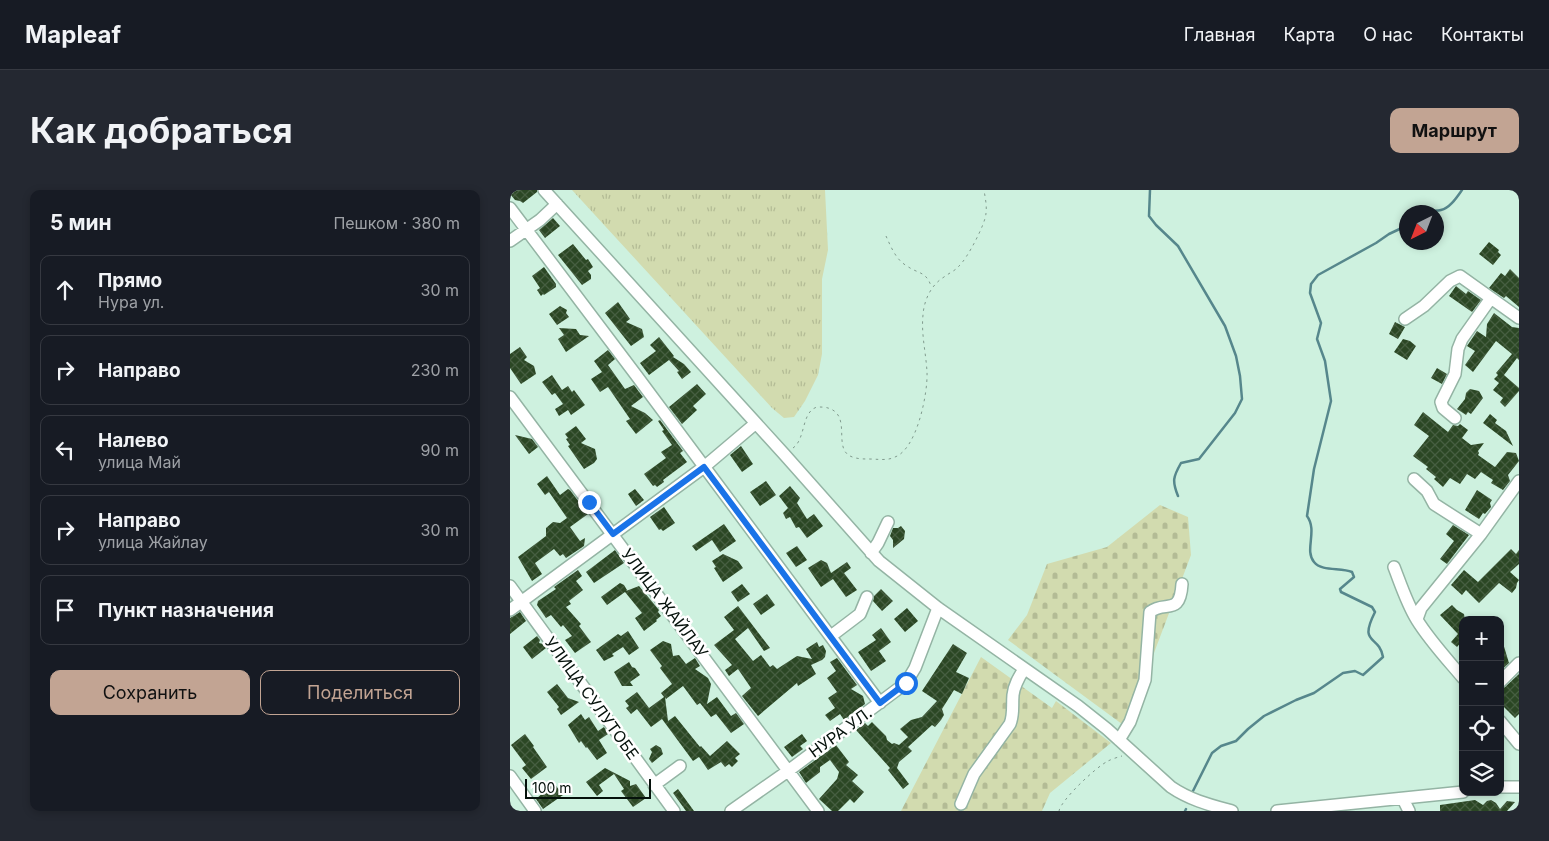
<!DOCTYPE html>
<html lang="ru">
<meta charset="utf-8">
<style>
:root{--surface:#171b24;--page:#242831;--text:#f1f3f6;--muted:#9ea1a6;--line:#363941;--accent:#c2a493}
body{margin:0;font-family:Inter,sans-serif;background:var(--page);color:var(--text)}
.controls{position:absolute;right:15px;bottom:15px;display:grid;overflow:hidden;border-radius:10px;box-shadow:0 2px 8px #0003}
.controls button{width:45px;height:45px;display:grid;place-items:center;padding:0;border:0;border-bottom:1px solid var(--line);background:var(--surface);color:var(--text);font:25px sans-serif}
.compass{position:absolute;left:889px;top:15px;width:45px;height:45px;border-radius:50%;background:var(--surface);box-shadow:0 2px 8px #0003;rotate:222deg}
.scale{position:absolute;left:15px;bottom:12px;width:126px;box-sizing:border-box;padding-left:5px;border:2px solid #05110b;border-top:0;font-size:14px;line-height:18px;white-space:nowrap;color:#05110b;-webkit-text-stroke:4px #fff;paint-order:stroke}
.stop{position:absolute;width:15px;height:15px;margin:-11px;border:4px solid #1a73e8;border-radius:50%;background:#fff}
.stop.end{background:#1a73e8;border-color:#fff;box-shadow:0 1px 5px #0008}
.list{margin:0;padding:0;list-style:none}
h2{display:flex;justify-content:space-between;align-items:center;height:65px;margin:0;padding:0 20px;font-size:21px}
h2 small{font-size:16px;font-weight:400;color:var(--muted)}
.list li{display:grid;grid-template-columns:32px 1fr auto;gap:15px;align-items:center;box-sizing:border-box;height:70px;margin:0 10px 10px;padding:0 10px;border:1px solid var(--line);border-radius:10px}
.list b{display:block;font-size:19px;white-space:nowrap}
.list p{margin:0;font-size:16px;white-space:nowrap;color:var(--muted)}
.list em{font-size:16px;font-style:normal;color:var(--muted)}
.actions{display:flex;gap:10px;padding:15px 20px}
.actions a{flex:1;padding:11px 0;border:1px solid var(--accent);border-radius:10px;text-align:center;font-size:18px;color:var(--accent)}
.actions .main{background:var(--accent);color:#111}
.icon{flex:none;width:28px;height:28px;fill:none;stroke:currentColor;stroke-width:2;stroke-linecap:round;stroke-linejoin:round}
.map{position:relative;flex:none;width:1009px;height:621px;overflow:hidden;border-radius:10px}
header{display:flex;align-items:center;gap:30px;box-sizing:border-box;height:70px;padding:0 25px;background:var(--surface);border-bottom:1px solid var(--line)}
header strong{font-size:24px}
nav{display:flex;gap:28px;margin-inline-start:auto;font-size:18px}
.intro{display:flex;align-items:center;justify-content:space-between;box-sizing:border-box;height:120px;padding:0 30px}
h1{margin:0;font-size:35px}
.button{padding:12px 22px;border-radius:10px;background:var(--accent);color:#111;font-size:18px;font-weight:700}
main{display:flex;gap:30px;padding:0 30px}
aside{flex:1;background:var(--surface);border-radius:10px;box-shadow:0 2px 8px #0003}
.map>svg:first-child{display:block}
</style>
<header>
<strong>Mapleaf</strong>
<nav><a>Главная</a><a>Карта</a><a>О нас</a><a>Контакты</a></nav>
</header>
<div class="intro"><h1>Как добраться</h1><a class="button">Маршрут</a></div>
<main>
<aside>
<h2>5 мин<small>Пешком · 380 m</small></h2>
<ul class="list">
<li><svg class="icon" aria-label="ahead" viewBox="0 0 24 24"><path d="M12 20V5M6 11l6-6 6 6"/></svg><div><b>Прямо</b><p>Нура ул.</p></div><em>30 m</em></li>
<li><svg class="icon" aria-label="right" viewBox="0 0 24 24"><path d="M7 20v-9h11M14 6l5 5-5 5"/></svg><div><b>Направо</b></div><em>230 m</em></li>
<li><svg class="icon" aria-label="left" viewBox="0 0 24 24"><path d="M17 20v-9H6M10 6l-5 5 5 5"/></svg><div><b>Налево</b><p>улица Май</p></div><em>90 m</em></li>
<li><svg class="icon" aria-label="right" viewBox="0 0 24 24"><path d="M7 20v-9h11M14 6l5 5-5 5"/></svg><div><b>Направо</b><p>улица Жайлау</p></div><em>30 m</em></li>
<li><svg class="icon" aria-label="arrive" viewBox="0 0 24 24"><path d="M6 21V4h12l-3 4 3 4H6"/></svg><div><b>Пункт назначения</b></div></li>
</ul>
<div class="actions"><a class="main">Сохранить</a><a>Поделиться</a></div>
</aside>
<div class="map">
<svg width="1009" height="621" viewBox="0 0 1009 621">
<defs>
<pattern id="grass-tufts" width="24" height="20" patternUnits="userSpaceOnUse" patternTransform="scale(1.25)"><rect width="24" height="20" fill="#d2dbaf"/><path d="M3 7l-1-3M5 7V3M7 7l1-3M15 17l-1-3M17 17v-4M19 17l1-3" fill="none" stroke="#b3bb95"/></pattern>
<pattern id="cemetery-stones" width="16" height="16" patternUnits="userSpaceOnUse" patternTransform="scale(1.25)"><rect width="16" height="16" fill="#d2dbaf"/><path d="M2 7V4a2 2 0 0 1 4 0v3zM10 15v-3a2 2 0 0 1 4 0v3z" fill="#b3bb95"/></pattern>
<pattern id="building-cross-hatch" width="8" height="8" patternUnits="userSpaceOnUse" patternTransform="scale(1.25)"><rect width="8" height="8" fill="#2b4724"/><path d="M0 0l8 8M0 8l8-8" fill="none" stroke="#465e41"/></pattern>
</defs>
<rect width="100%" height="100%" fill="#cef1df"/>
<path fill="url(#grass-tufts)" d="M62,0H315L318,60L312,89V164L308,185L295,211L284,227L274,228L262,218Z"/>
<path fill="url(#cemetery-stones)" d="M650,315L678,327L681,365L616,537L498,450L517,425L537,374L597,357Z
M471,467L542,518L546,511L601,553L540,603L532,621H391Z"/>
<g fill="none" stroke-linecap="round" stroke-linejoin="round">
<path stroke="#56878c" stroke-width="2.5" d="M640,0L639,26L646,35L668,56L715,136L726,166L730,186L732,209L725,223L689,269L671,273C663,287 662,291 668,306
M911,22C918,19 925,22 931,20C940,18 947,7 952,0
M681,605L702,563L711,556L726,551L738,539L754,526L786,510L804,503L833,483L845,481L853,485L873,467C869,444 848,456 865,422L862,417L831,402L830,399L844,387L842,382C831,377 812,382 804,372C794,360 808,341 797,326L804,279L821,211L815,171L807,149L811,133L800,103L801,94L808,85L866,53L879,44L896,36
M675,621L676,619"/>
</g>
<path fill="url(#building-cross-hatch)" d="M4,0H27V2L13,13L10,11L5,10L0,4Z
M43,28L50,36L35,48L29,40Z
M979,52L989,60L988,62L991,65L983,75L969,64Z
M63,54L76,70L78,69L83,77L78,81L81,85V89L72,95L48,65Z
M34,77L46,94V97L34,105L33,104L31,106L27,100L30,98L22,86Z
M1000,79L1009,88V117L996,106L994,108L979,98L991,83L995,86Z
M946,96L956,104L958,101L971,110L962,122L939,106Z
M108,112L120,129L116,132L132,139L134,147L121,156L95,123Z
M50,116L57,120L56,123L59,127L47,135L39,124Z
M984,123L1002,137L1009,138V170L1007,168L994,185L1009,198V201L995,217L990,212L993,208L983,200L989,193L984,189L988,185L986,183L1002,164L986,151L963,182L955,175L965,161L957,156L967,141L976,147L977,134Z
M885,132L895,137L888,149L879,144Z
M49,138L66,139L70,145L79,146L56,162L48,149L54,145Z
M149,147L164,166L163,167L174,174L181,182L172,189L167,182L169,181L159,170L139,185L130,173L146,161L140,155Z
M893,149L900,151L906,156L897,170L884,162Z
M10,157L17,167L14,170L24,176L26,184L11,194L0,178V164Z
M98,160L105,169L98,175L115,199L124,195L133,207L121,216L135,223L143,230L126,244L116,231L120,229L98,197L90,202L81,189L92,182L84,171Z
M927,178L937,184L932,194L921,188Z
M42,185L52,200L58,196L62,202L64,200L75,215L61,225L58,220L49,226L45,219L53,214L45,203L42,205L32,192Z
M187,194L196,204L183,216L187,220L172,234L159,217Z
M960,199L969,201L973,208L961,224L958,222L956,225L947,219L955,209L956,203Z
M913,222L938,242L943,235L948,236L950,234L958,240L952,248L961,255L974,253L968,261L969,263L968,265L985,277L997,262L1006,263L1009,271L998,285L1000,291L993,300L981,293L983,290L971,282L965,289L957,284L950,294L940,288L933,297L924,289L926,287L916,279L918,277L903,266L919,246L904,235Z
M980,224L987,230L985,233L996,241L1003,256L973,233Z
M150,230L173,261L170,263L177,272L153,290L154,292L147,297L145,295L143,296L134,284L156,268L151,262L162,255L152,241L154,240L148,231Z
M66,236L76,249L71,253L85,259L87,269L84,273L74,279L58,256L60,255L56,249L58,248L55,244Z
M5,245L22,249L28,257L19,264Z
M231,256L243,274L232,282L220,265Z
M37,286L50,305L58,299L60,300L78,324L60,337L70,351L75,348L74,356L56,368L53,364L50,366L44,359L25,373L32,384L22,391L8,367L36,346V338L43,332L50,333L57,328L39,302L35,305L27,294Z
M256,291L266,305L250,316L240,302Z
M280,296L290,308L287,313L297,329L304,324L313,336L297,348L289,337L286,338L280,327L276,329L273,323L278,318L269,306Z
M125,299L134,310L126,316L118,304Z
M967,300L982,310L980,313L981,317L975,324L973,323L969,329L955,320Z
M154,317L165,333L153,341L151,339L149,340L140,327Z
M214,334L226,351L210,362L202,350L186,361L182,356Z
M943,335L959,345L937,374L930,369L944,351L936,344Z
M391,336L395,341L394,349L383,358V350L380,346L383,338H388Z
M287,356L297,370L286,377L276,363Z
M1001,359L1006,364L1009,360V374L1000,382L1009,390L1007,393L1006,398L1002,403L989,393L969,413L956,400L952,405L941,395L954,380L968,392Z
M105,360L114,373L84,393L76,382Z
M213,364L228,371L233,378L213,392L204,378L206,377L202,371Z
M311,370L317,373L321,383L337,372L341,378L334,383L347,400L336,407L323,389L311,397L298,378Z
M68,380L72,386L66,391L73,400L59,411L61,414L56,417L71,434L69,436L81,452L65,463L55,450L62,446L53,435L51,437L41,425L36,428L27,415L28,411L46,399L44,397Z
M110,393L114,395L117,400L116,401L129,396L149,420L148,422L151,426L146,430L147,431L134,441L125,428L132,423L115,402L97,415L91,407Z
M232,394L240,404L228,412L221,402Z
M371,399L383,411L372,421L363,411L364,406Z
M257,404L265,415L251,425L243,414Z
M942,415L947,420L954,424L955,430H953V450L947,457L941,452L948,444L930,425Z
M228,416L260,458L254,461L238,438L225,449L243,471L251,465L260,477L263,475L267,479L287,466L302,469L296,459L307,452L309,457L313,455L316,461L315,467L312,470L301,475L306,484L288,496L287,493L248,526L232,506L241,498L228,479L219,486L215,480L222,475L204,455L224,440L214,427Z
M397,418L408,431L395,442L384,429Z
M10,422L16,431L0,444V428Z
M371,438L381,452L369,461L376,471L361,481L348,462L366,450L362,445Z
M118,441L129,458L119,465L113,457L102,464L104,466L94,471L86,460L108,444L111,446Z
M27,446L30,450L29,453L33,454L36,458L22,469L13,457Z
M990,450H992L999,473L990,481Z
M153,451L161,454L163,466L169,465L176,474L185,468L190,476L185,479L198,488L201,494L197,514L207,507L221,526L226,523L234,534L221,543L206,524L201,527L190,513L187,515L173,496L156,509L155,507L158,531L165,526L190,557L191,556L200,566L217,551L230,564L225,568L228,571L222,577L219,574L215,577L211,572L198,580L189,567L183,571L152,529L141,537L127,519L121,524L116,518L119,516L115,511L127,502L139,518L154,507L151,503L162,494L150,478L152,476L140,460Z
M443,454L457,463L446,482L459,488L452,504L444,500L432,519L434,525L431,530L425,537L422,535L398,557L402,561L389,572L387,578L399,594L393,599L378,580L380,578L346,540L355,533L358,536L362,532L376,546L377,550L382,554L384,553L389,555L398,547L390,539L401,530L412,527L427,511L412,501Z
M327,468L347,495L341,499L353,506L355,514L334,530L330,524L320,531L315,525L325,518L318,508L327,502L317,488L326,481L320,472Z
M119,472L122,477L125,478L130,485L120,492L123,496H112L104,482Z
M1009,484V524L1005,528L990,513V500L995,497Z
M47,494L58,508L69,512L51,525L47,519L49,517L37,502Z
M71,524L75,530L79,527L88,541L94,537L98,544L89,550L97,563L87,570L77,557L76,558L71,551L69,553L58,535Z
M15,544L24,556L23,557L37,577L21,589L12,578L16,575L1,555Z
M292,544L297,551L290,556L293,559L282,567L274,557Z
M146,555L151,558L153,564L142,573L139,569L142,562L140,559Z
M326,555L339,572L336,575L348,585L342,591L354,602L344,613L340,609L328,621H322L309,609L327,589L329,582L320,570L310,577V582L296,593L289,582Z
M95,578L120,591V596L126,594L136,608L123,617L111,601L114,599L104,584L89,595L93,601L87,606L76,592Z
M44,593L53,605L33,619L26,609Z
M168,599L184,621H176L163,603Z
M965,610L973,615L977,611L981,610L986,613L990,619L997,611L1005,612L997,621H930V615Z"/>
<g fill="none" stroke-linecap="round" stroke-linejoin="round">
<g stroke="#94b4a4" stroke-width="14">
<path id="minor" d="M34,0L274,264L369,371L428,418L568,516L597,539L661,597C680,610 700,615 722,621
M0,18L126,185L370,513
M0,51L30,30L47,14
M895,129L914,116L940,91L950,86L1009,128
M0,207L308,621
M945,228L933,218L931,212L945,184L948,159L952,149L981,108
M904,289L917,301L924,314L971,344
M361,363L368,353L378,332
M884,377C891,395 897,414 907,430C920,451 937,469 953,488
M0,396L164,621
M0,420L194,277L246,233
M907,429L911,418L971,344L1009,291
M321,446L350,424L357,407
M990,492L1009,473
M990,531L1009,554
M609,550L620,532L635,490L640,422C655,410 670,427 672,394
M0,586L25,621
M144,595L170,576
M990,597H1009
M893,609L899,621
M451,614L464,584L500,534C504,524 502,516 503,505C504,495 509,487 514,479
M221,621L278,581L396,493L405,478L428,418
M767,621L953,602"/>
</g>
<path stroke="#819b8e" stroke-width="1" stroke-dasharray="2.5 4" stroke-linecap="butt" d="M376,46C381,57 386,70 397,76C408,84 416,81 421,96
M283,258C296,249 291,222 307,217C311,217 315,217 318,218C342,225 323,257 340,266C346,269 353,269 359,269C368,269 377,271 385,267C407,259 418,203 417,182C416,163 411,144 413,125C414,110 421,95 434,87C439,83 445,81 449,76C457,69 476,33 476,23C477,15 475,7 474,0
M549,621C551,610 586,577 598,571C602,569 608,567 612,566"/>
<use href="#minor" stroke="#fff" stroke-width="11"/>
</g>
<g fill="none" stroke-linecap="round" stroke-linejoin="round">
<path stroke="#1a73e8" stroke-width="6" d="M79,312L103,344L194,277L370,513L396,493"/>
</g>
<g text-anchor="middle" stroke-width="5" stroke-linejoin="round" paint-order="stroke">
<g font-size="16" fill="#05110b" stroke="#fff">
<text transform="translate(155 413) rotate(53)" y="6">УЛИЦА ЖАЙЛАУ</text>
<text transform="translate(82 508) rotate(54)" y="6">УЛИЦА СУЛУТОБЕ</text>
<text transform="translate(330 542) rotate(-36)" y="6">НУРА УЛ.</text>
</g>
</g>
</svg>
<div class="controls">
<button>+</button>
<button>−</button>
<button><svg class="icon" aria-label="locate" viewBox="0 0 24 24"><circle cx="12" cy="12" r="6"/><path d="M12 2v4M12 18v4M2 12h4M18 12h4"/></svg></button>
<button><svg class="icon" aria-label="layers" viewBox="0 0 24 24"><path d="M12 4l9 5-9 5-9-5zM3 14l9 5 9-5"/></svg></button>
</div>
<svg class="compass" viewBox="-18 -18 36 36"><path d="M0-13l5 13h-10z" fill="#e53935"/><path d="M0 13l5-13h-10z" fill="#9ea1a6"/></svg>
<div class="scale">100 m</div>
<div class="stop" style="left:396px;top:493px"></div>
<div class="stop end" style="left:79px;top:312px"></div>
</div>
</main>
